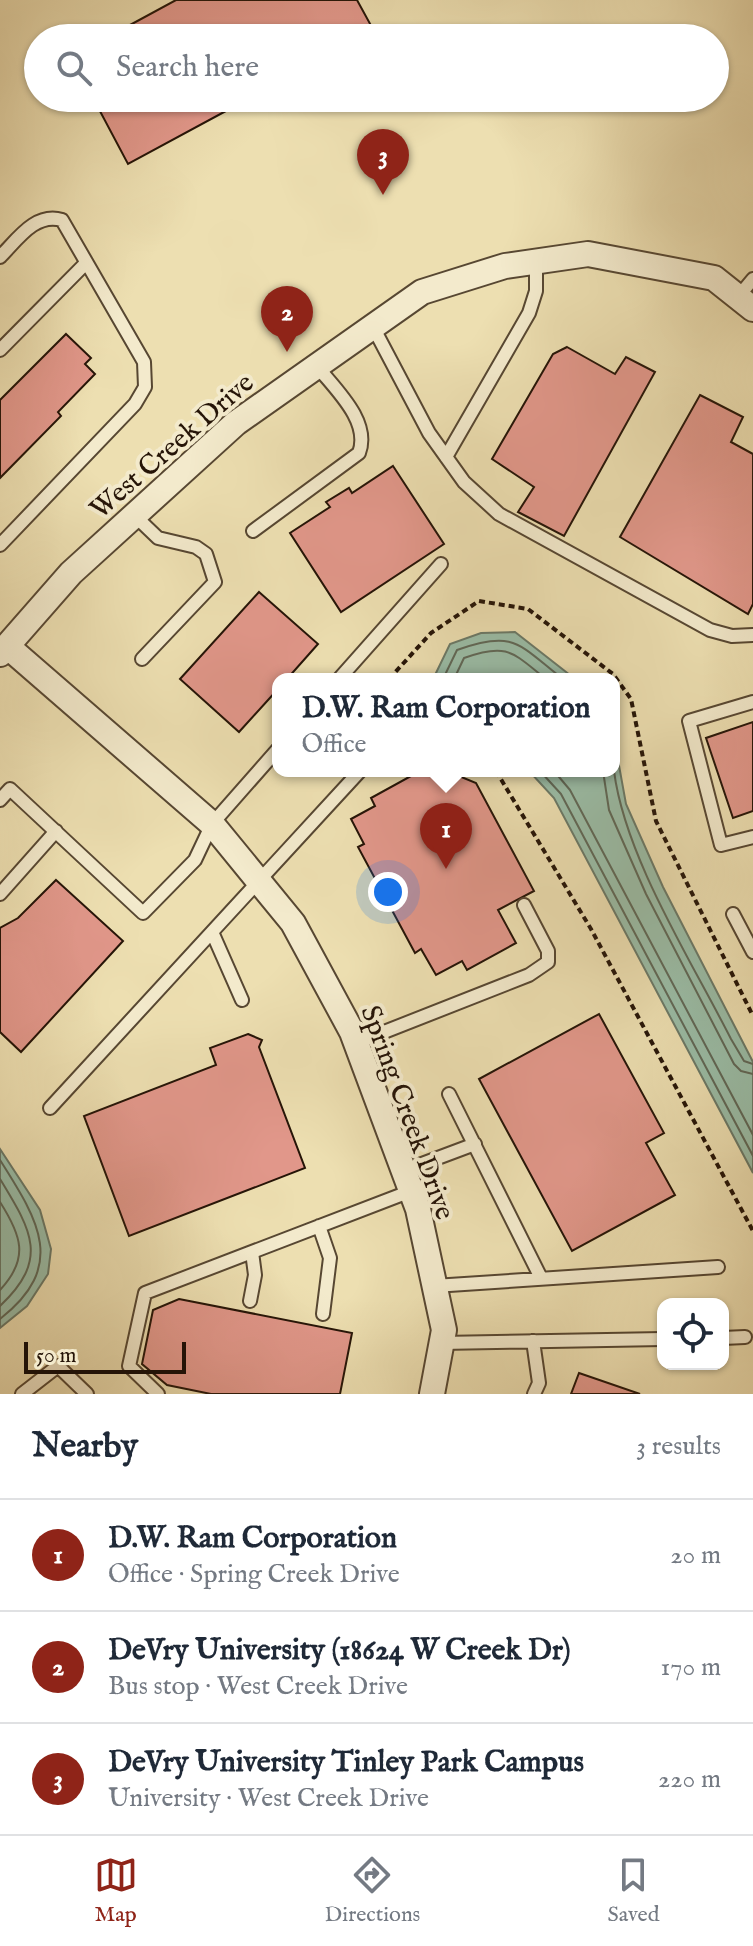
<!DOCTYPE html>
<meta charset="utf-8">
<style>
:root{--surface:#fff;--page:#f2f2f3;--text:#1f2937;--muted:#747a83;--line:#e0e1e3;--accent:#8f2418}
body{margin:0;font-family:"IM FELL English",serif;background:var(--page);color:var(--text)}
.controls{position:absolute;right:24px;bottom:24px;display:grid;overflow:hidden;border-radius:16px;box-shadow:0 2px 6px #0004}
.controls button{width:72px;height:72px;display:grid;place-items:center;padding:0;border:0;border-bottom:2px solid var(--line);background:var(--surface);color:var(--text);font:40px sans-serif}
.scale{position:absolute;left:24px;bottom:20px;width:162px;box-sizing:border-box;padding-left:8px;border:4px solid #251407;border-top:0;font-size:22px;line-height:28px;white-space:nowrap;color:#251407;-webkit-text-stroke:6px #f3eacc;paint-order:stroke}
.you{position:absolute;left:388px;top:892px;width:28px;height:28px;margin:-20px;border:6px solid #fff;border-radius:50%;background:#1a73e8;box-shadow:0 0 0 12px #1a73e833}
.badge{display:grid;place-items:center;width:52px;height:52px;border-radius:50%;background:var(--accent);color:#fff;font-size:26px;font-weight:700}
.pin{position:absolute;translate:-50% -66px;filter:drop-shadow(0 2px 4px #0008)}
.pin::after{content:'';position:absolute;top:42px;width:28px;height:24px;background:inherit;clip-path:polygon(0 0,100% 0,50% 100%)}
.popup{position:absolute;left:272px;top:673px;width:348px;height:104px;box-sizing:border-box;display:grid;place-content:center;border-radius:16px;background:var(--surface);filter:drop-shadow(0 2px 6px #0005);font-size:26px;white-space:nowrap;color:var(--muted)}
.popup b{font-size:30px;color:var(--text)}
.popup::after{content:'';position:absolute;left:50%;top:100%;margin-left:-16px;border:16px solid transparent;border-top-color:var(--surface)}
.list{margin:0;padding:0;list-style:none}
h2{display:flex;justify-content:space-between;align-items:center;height:104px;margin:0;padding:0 32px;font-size:34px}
h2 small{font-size:26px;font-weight:400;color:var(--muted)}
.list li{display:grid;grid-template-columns:52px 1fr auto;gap:24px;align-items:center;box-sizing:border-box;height:112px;padding:0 32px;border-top:2px solid var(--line)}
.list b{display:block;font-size:30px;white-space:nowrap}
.list p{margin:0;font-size:26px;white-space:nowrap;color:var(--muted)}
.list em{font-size:26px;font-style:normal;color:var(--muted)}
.icon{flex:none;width:44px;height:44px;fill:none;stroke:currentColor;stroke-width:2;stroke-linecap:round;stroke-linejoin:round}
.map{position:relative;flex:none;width:753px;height:1394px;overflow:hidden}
.search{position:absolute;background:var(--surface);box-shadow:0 2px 6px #0004;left:24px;right:24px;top:24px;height:88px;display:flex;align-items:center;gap:20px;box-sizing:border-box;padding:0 28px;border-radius:44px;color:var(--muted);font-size:30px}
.sheet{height:440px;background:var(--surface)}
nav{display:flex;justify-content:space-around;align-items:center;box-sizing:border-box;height:112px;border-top:2px solid var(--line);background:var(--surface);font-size:22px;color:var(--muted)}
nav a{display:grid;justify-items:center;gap:4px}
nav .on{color:var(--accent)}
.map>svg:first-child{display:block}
</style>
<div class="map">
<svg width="753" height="1394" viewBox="0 0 753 1394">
<rect width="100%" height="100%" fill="#eddfb1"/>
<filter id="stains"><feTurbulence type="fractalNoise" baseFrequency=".0025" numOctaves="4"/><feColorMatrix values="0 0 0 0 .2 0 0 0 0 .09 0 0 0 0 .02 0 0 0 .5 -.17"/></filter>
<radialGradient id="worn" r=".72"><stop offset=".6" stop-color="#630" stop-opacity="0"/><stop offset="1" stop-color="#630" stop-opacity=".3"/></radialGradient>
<path fill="#9abda7" stroke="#6b7967" stroke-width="2" d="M515,632L575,679H437L435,675L450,644L481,633Z
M614,738L626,804L663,887L753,1062V1173L554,798L529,771H614Z
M0,1149L40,1210L51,1249L48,1274L27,1306L0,1328Z"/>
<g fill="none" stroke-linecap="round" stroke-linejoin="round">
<path stroke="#606857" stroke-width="2" d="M443,679L457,650C515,629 519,645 563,679
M454,679L464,658C508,642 513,653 546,679
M540,771L561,794L753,1156
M554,771L570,790L753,1135
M603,771L609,810L646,894L734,1064L741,1071L753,1074
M614,771C625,857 691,960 731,1039L744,1061L753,1064
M0,1160C38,1220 68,1266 0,1319
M0,1179C31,1230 50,1259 0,1306
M0,1202C21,1235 30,1258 0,1290"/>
</g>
<path fill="#e1978a" stroke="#251407" stroke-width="2" d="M176,0H357L374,31L361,38H106Z
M93,98H250L128,164Z
M66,334L91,358L85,364L95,374L58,412L61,416L0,478V400Z
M567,347L615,374L626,357L655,372L564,536L518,512L534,487L492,459L553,354Z
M700,395L743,417L731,442L753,454V604L748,614L620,537Z
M393,466L444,544L341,612L290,533L330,507L326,502L349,488L352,493Z
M259,592L318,644L287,679H278V689L239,732L180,679Z
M753,722V811L733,818L706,738Z
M420,771H447L476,783L534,891L498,910L516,943L467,970L462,961L436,975L421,949L415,953L358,847L364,844L351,819L375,806L371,798Z
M56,880L123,941L21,1052L0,1032V928L18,918Z
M599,1014L664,1133L646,1143L675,1195L572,1251L479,1079Z
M248,1034L262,1040L259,1047L305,1168L129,1236L84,1116L216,1065L210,1048Z
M179,1299L352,1333L340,1394H211L167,1385L142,1364L153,1310Z
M579,1373L640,1394H571Z"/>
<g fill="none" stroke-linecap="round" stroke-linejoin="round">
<g stroke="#574732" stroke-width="16">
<path id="service" d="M0,257C17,240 35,212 62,220L144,362L145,387L135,404L0,545
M738,297L753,279
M372,325L429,433L464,482L499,514L710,630L732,636L753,635
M0,350L86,263
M446,457L529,313L536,291V262
M133,514L158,538L196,547L206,554L215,582L142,659
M253,531L359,453C371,421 335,389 316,365
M339,679L441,564
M753,702L689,721L721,845L753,837
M0,800L10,789L143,913L195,860L212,824L278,749
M0,894L56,831
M733,914L753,952
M212,932L242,1000
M356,1043L529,975L548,962V951L524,905
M449,1094L541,1278
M50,1108L360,771
M403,1171L475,1144
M319,1226L330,1258L323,1314
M434,1286L718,1267
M250,1301L255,1275L252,1252
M723,1338L745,1337
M533,1341L539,1383L534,1394
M441,1343L663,1339
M22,1394L58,1366L87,1394
M158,1394L129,1366L145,1293L411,1191"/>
</g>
<g stroke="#574732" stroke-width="28">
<path id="minor" d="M7,646L212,824L293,923L352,1032L418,1209L444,1330L432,1394
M0,654L71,573L236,423L422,292L505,266L588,254L714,278L753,309"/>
</g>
<path stroke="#251407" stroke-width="4" stroke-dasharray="6 4" stroke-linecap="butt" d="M389,679L431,633L479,601L528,609L613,674L631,699L656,821L753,1016
M496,771L591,929L753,1231"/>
<use href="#service" stroke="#f3eacc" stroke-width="12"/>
<use href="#minor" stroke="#f3eacc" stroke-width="24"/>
</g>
<g text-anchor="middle" stroke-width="8" stroke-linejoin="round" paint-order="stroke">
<g font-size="28" fill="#251407" stroke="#f3eacc">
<text transform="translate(171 445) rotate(-41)" y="10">West Creek Drive</text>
<text transform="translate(409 1112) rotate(70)" y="10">Spring Creek Drive</text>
</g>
</g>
<rect width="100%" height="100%" filter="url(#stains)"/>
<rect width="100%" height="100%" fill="url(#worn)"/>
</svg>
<div class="controls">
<button><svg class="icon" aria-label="locate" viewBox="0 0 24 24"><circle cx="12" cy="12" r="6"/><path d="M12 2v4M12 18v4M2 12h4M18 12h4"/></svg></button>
</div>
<div class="scale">50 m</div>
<div class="you"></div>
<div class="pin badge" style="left:446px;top:869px">1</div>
<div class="popup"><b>D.W. Ram Corporation</b>Office</div>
<div class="pin badge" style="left:287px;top:352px">2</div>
<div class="pin badge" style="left:383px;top:195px">3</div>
<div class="search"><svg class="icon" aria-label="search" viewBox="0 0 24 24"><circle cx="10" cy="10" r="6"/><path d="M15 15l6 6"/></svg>Search here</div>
</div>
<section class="sheet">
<h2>Nearby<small>3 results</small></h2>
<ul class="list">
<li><span class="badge">1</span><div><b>D.W. Ram Corporation</b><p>Office · Spring Creek Drive</p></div><em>20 m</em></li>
<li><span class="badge">2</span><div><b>DeVry University (18624 W Creek Dr)</b><p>Bus stop · West Creek Drive</p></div><em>170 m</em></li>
<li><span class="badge">3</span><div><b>DeVry University Tinley Park Campus</b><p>University · West Creek Drive</p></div><em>220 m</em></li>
</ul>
</section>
<nav>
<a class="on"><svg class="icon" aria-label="map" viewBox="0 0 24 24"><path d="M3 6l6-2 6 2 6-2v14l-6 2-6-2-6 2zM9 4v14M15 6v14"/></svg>Map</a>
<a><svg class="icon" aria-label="directions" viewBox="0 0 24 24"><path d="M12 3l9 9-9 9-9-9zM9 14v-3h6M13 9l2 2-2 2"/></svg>Directions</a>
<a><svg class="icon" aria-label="saved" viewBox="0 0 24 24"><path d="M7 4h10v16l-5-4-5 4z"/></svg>Saved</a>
</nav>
